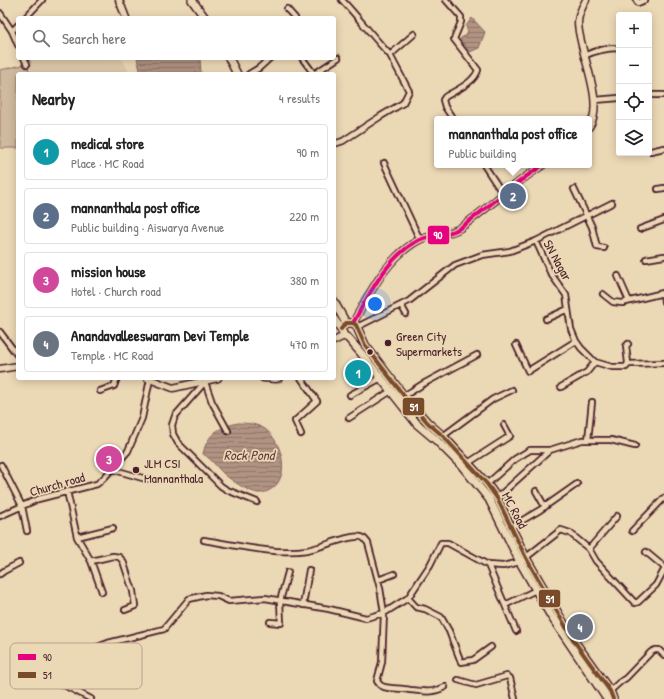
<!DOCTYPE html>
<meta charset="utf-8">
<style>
:root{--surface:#fff;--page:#f6f6f6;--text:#222;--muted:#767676;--line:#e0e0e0;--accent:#db2777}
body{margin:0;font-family:"Patrick Hand",sans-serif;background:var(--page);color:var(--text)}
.controls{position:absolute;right:12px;top:12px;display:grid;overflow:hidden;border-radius:4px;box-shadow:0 2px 10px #0003}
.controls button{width:36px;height:36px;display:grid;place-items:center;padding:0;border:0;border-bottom:1px solid var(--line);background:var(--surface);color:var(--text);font:20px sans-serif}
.you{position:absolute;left:375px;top:304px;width:14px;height:14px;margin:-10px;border:3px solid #fff;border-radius:50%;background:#1a73e8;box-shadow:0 0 0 6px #1a73e833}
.badge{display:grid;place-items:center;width:26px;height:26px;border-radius:50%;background:var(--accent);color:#fff;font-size:13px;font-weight:700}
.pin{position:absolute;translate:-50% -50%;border:2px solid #fff;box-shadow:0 1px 4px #0006}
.popup{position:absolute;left:434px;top:116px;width:158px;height:52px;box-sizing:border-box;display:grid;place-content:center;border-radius:4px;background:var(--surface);filter:drop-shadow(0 1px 3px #0005);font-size:13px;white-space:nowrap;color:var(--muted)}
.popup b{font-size:15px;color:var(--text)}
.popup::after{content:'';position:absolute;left:50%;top:100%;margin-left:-8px;border:8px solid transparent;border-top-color:var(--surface)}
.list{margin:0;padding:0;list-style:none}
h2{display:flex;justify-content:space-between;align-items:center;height:52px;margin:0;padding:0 16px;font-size:17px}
h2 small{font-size:13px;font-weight:400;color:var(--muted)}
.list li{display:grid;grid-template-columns:26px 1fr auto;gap:12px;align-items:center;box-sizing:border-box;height:56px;margin:0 8px 8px;padding:0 8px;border:1px solid var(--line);border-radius:4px}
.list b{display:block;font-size:15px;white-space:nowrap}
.list p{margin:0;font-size:13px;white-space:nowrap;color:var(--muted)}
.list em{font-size:13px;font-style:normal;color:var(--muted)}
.icon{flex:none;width:22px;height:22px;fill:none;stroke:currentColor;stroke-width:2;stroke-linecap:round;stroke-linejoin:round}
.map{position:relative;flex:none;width:664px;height:699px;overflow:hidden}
.search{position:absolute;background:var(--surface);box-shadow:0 2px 10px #0003;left:16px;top:16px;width:320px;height:44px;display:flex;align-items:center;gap:10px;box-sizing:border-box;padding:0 14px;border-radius:4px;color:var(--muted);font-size:15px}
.panel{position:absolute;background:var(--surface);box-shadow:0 2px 10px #0003;left:16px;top:72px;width:320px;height:308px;border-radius:4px}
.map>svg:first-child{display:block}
</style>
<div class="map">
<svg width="664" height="699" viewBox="0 0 664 699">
<defs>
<pattern id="water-rules" width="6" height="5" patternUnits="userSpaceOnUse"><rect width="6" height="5" fill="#b09382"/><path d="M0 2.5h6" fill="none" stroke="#91776b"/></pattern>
</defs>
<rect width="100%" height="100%" fill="#ebd8b5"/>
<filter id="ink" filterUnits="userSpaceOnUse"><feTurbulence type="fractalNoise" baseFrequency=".025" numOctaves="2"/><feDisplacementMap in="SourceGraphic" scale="8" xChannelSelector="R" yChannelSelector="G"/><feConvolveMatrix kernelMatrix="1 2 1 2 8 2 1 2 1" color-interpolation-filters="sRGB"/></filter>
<g filter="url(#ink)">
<path fill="#dec9aa" d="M25,58L122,59L130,74H30L26,66Z"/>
<path fill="#d0ba9f" stroke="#8d6c65" d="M27,64L30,74H18V148H0V70Z"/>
<path fill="url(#water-rules)" stroke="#87655f" d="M472,18L485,32L479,48L470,52L460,39L468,33L466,26Z
M137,58H200L201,74H141Z
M238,423C248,423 257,424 265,429C283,442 292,480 268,491C263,493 259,494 254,492C244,489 233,481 225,475C217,468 212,459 203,454C207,434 219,427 238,423Z"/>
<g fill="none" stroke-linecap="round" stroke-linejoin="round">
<g stroke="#4a1f2b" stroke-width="8">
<path id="street" d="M342,0C359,18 373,37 390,55L414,34
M446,0L461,17V22L454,39L478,70C474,83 456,90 445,97L443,100L445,107L453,119
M636,0L638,3L645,0
M287,9L295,18
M0,13L12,31L18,45
M25,18L42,0
M12,31L18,25
M584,56C596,50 606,48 619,48
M24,58L27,64
M302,58L314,74
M249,74L259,68L270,58
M314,74L338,58
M649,95H664
M595,100L619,98
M334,144L343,141L381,116L403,103L409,91L390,55
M651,151L664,148
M384,163L420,240
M484,165L503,194
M574,189L592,227L597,247L604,248
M658,189L664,188
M640,229L664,220
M536,241L612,203
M646,259L664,256
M618,276L629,301
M603,294L613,302L622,303L663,293L664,302
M401,305L406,314
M546,319L568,309
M357,327L409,301L455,265L482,255L510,251L536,241L551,274L566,295L571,329L576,341L581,348L595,362L612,367H626L629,364L664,363
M0,332L18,356
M516,345L528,371L576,341
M626,367L628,363L626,346L628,344
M301,378L317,401L295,421L301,434
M561,387L587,372L595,362
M100,391L114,386L117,378
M350,395L381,378
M404,396L423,384L477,355
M349,418L391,391
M228,431L212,402L205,382L175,416L172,425L173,434L178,443L221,486L227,490L257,502
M443,436L493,399L512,390
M588,440L592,402
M468,463L510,436L504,425
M1,465L22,506L27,531
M111,469L146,479
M487,484L515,459L530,450H550L582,440H611L635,446
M67,491L77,537L91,561L102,592
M536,491L545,507
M497,498L550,450
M0,516L38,499L97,484L104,478L128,451L142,418L150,379
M511,527L540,510L577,484
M632,531L664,498
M77,537L113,528
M204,540C236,545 275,555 307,550C321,548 350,534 361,537C364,537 366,541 368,543L380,588L384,613L382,662L377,681L380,685L384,687C392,689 401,688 410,690C424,691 431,694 445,687
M589,549L617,516
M646,552L664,567
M91,561L113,556L119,557L123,561L133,591L135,606L125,610
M488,565L516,631
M0,574L4,571L19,563
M378,580L394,574
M408,598L416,607L425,609L441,617L449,631L461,662L473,660L491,647
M303,605L309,570
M505,605L536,590
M270,622L281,623L280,601L288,572
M458,680L476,685L507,676L510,678L515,699
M610,691L620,682L626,678L651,652L655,650H659L664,655
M91,699L64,685L61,682L62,677L84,653L87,651L108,643L164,629L189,599L206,595L218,596L229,601L265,598L329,609L366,618L384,613L408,598L430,565L441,543H448L488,565L503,566L520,562L561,530L570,533L589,549L596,561L635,603L638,602L656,585L664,570"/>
</g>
<g stroke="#4a1f2b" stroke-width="9">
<path id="secondary" d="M119,0L126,18
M586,0C582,7 578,15 578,23C579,52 606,103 589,127
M353,323C370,293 387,257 419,240C431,234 448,236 460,228C488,208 513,184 543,165
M334,341L344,336
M0,369L18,366
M147,378L173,388L218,378
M263,378L276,379L279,378"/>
</g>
<g stroke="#4a1f2b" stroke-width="10">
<path id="primary" d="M192,0L205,18
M229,58L237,74
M334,302L346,323
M334,319L341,329L344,336L348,338L361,353L417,424L436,440L463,467L489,499L520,562L551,616L607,699
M341,329L346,323H353L356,325L365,345L404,396L428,423L443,436L487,484L497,498L526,558L574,641L610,691L613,699"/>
</g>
<use href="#street" stroke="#ebd8b5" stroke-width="4.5"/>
<use href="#secondary" stroke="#ebd8b5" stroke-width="6"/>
<use href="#primary" stroke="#ebd8b5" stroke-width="7"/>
<g stroke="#ebd8b5" stroke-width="7">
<path id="bus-1" d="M353,323C370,293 387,257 419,240C431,234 448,236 460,228C488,208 513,184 543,165"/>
</g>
<g stroke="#ebd8b5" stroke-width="7">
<path id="bus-2" d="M341,329L346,323H353L356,325L365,345L404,396L428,423L443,436L487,484L497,498L526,558L574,641L610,691L613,699"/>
</g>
<use href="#bus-1" stroke="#e5007d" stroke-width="4"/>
<use href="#bus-2" stroke="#7a4b2a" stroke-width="4"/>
</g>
</g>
<g fill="#4a1f2b" stroke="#ebd8b5" stroke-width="1.5">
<circle cx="388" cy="343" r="4"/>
<circle cx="370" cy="352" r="3.5"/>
<circle cx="136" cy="470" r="4"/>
</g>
<g text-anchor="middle" stroke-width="3.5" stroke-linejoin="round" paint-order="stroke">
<g font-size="13" fill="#4a1f2b" stroke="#ebd8b5">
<text transform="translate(558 260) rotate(61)" y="5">SN Nagar</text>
<text transform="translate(57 484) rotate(-16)" y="5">Church road</text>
<text transform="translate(515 510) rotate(62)" y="5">MC Road</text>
</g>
<g font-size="13" fill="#4a1f2b" stroke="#ebd8b5" text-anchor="start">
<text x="396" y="341">Green City<tspan x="396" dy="15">Supermarkets</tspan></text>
<text x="144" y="468">JLM CSI<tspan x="144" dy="15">Mannanthala</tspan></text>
</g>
<g font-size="14" font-style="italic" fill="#643c41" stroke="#ebd8b5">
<text x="249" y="460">Rock Pond</text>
</g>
</g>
<rect x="10" y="643" width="132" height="46" rx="6" fill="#ebd8b5" stroke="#bba08c" stroke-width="1"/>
<rect x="18" y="654" width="18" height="6" fill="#e5007d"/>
<rect x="18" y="672" width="18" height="6" fill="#7a4b2a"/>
<g font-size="11" fill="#4a1f2b">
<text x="43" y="661">90</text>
<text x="43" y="679">51</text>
</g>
<g stroke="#ebd8b5" stroke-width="1.5">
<rect x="427" y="225" width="23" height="20" rx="4" fill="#e5007d"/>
<rect x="402" y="397" width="23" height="19" rx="4" fill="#7a4b2a"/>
<rect x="538" y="589" width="23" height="19" rx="4" fill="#7a4b2a"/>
</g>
<g font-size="11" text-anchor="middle" font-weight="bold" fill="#fff">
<text x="438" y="239">90</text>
<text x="414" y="411">51</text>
<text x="550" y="603">51</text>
</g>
</svg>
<div class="controls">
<button>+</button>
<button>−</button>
<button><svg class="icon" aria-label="locate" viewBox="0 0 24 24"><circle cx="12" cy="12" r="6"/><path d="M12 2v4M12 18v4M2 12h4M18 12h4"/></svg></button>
<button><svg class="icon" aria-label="layers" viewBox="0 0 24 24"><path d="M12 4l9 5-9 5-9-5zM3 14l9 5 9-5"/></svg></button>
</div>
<div class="you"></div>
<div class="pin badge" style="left:358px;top:373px;background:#0f9aa8">1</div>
<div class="pin badge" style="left:513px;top:196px;background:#5c6f8a">2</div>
<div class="popup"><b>mannanthala post office</b>Public building</div>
<div class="pin badge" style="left:109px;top:459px;background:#d1479c">3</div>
<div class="pin badge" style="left:580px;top:627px;background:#6b7280">4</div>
<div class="search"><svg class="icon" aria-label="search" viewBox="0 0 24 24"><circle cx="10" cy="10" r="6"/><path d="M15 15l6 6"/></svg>Search here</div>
<section class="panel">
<h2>Nearby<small>4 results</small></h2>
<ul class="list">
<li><span class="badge" style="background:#0f9aa8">1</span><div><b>medical store</b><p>Place · MC Road</p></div><em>90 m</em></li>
<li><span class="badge" style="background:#5c6f8a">2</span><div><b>mannanthala post office</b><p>Public building · Aiswarya Avenue</p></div><em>220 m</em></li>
<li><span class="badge" style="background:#d1479c">3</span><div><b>mission house</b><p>Hotel · Church road</p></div><em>380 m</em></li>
<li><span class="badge" style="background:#6b7280">4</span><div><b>Anandavalleeswaram Devi Temple</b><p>Temple · MC Road</p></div><em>470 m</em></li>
</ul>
</section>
</div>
